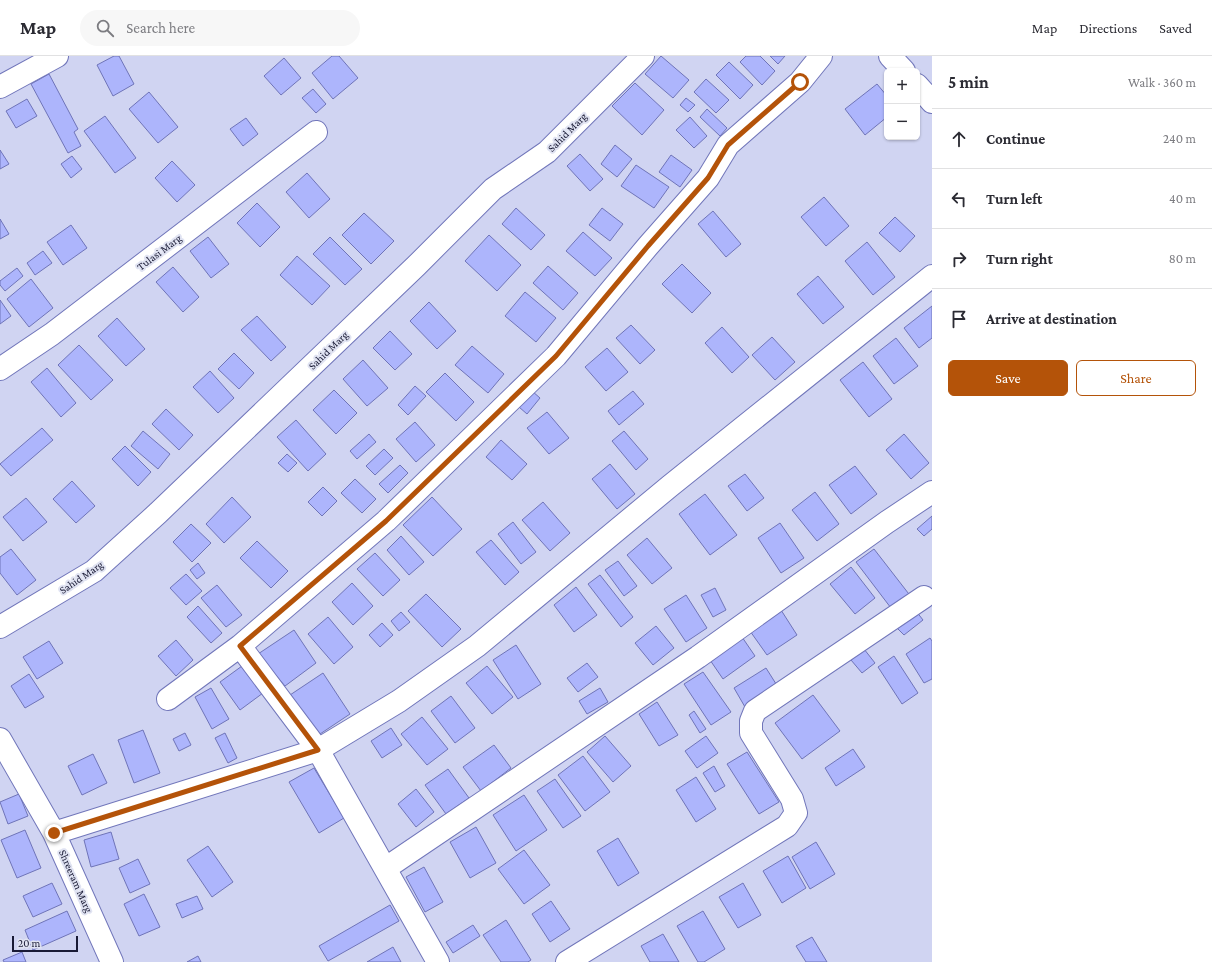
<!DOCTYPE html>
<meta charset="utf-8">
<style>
:root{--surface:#fff;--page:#f7f7f7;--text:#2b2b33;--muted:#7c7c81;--line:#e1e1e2;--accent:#b45309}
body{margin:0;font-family:"Crimson Pro",serif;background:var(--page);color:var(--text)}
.controls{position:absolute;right:12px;top:12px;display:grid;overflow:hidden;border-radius:6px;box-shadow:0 1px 3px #0004}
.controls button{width:36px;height:36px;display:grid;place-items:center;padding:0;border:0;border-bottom:1px solid var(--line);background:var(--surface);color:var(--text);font:20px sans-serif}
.scale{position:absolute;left:12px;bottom:10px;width:66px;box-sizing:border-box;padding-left:4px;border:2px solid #191a35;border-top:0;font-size:11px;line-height:14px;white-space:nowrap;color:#191a35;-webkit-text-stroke:3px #e0e3f2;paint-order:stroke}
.stop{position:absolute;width:12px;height:12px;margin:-9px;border:3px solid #b45309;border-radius:50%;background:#fff}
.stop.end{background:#b45309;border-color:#fff;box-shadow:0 1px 4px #0008}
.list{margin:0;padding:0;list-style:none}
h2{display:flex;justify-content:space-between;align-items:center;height:52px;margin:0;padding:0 16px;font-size:17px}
h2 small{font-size:13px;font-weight:400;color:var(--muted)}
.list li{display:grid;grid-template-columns:26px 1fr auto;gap:12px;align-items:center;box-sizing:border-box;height:60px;padding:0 16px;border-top:1px solid var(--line)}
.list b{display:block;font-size:15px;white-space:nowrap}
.list em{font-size:13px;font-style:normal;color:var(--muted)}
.actions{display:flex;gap:8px;padding:12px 16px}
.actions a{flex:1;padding:9px 0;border:1px solid var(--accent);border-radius:6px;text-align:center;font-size:14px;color:var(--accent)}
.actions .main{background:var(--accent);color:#fff}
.icon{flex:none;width:22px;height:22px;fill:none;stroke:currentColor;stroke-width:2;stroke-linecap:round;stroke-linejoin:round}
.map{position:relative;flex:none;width:932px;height:906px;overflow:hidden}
header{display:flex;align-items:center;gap:24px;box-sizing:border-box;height:56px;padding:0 20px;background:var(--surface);border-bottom:1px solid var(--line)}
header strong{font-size:19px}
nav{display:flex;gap:22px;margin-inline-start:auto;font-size:14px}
.search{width:280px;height:36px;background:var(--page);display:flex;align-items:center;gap:10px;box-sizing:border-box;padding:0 14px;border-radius:22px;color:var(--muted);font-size:15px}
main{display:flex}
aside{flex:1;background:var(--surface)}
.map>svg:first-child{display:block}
</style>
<header>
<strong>Map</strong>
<div class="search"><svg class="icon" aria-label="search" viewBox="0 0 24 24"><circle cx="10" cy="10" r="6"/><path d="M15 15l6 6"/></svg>Search here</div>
<nav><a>Map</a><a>Directions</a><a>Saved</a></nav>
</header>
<main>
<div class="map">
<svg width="932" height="906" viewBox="0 0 932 906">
<rect width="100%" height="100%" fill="#d0d4f2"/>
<path fill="#adb5fc" stroke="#6f74b8" d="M114,0H119L134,28L113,40L97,9Z
M332,0H339L358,22L333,43L312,17Z
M661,0L689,24L673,42L645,18Z
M746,0H760L775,15L762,29L740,6Z
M770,0H785L778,8Z
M284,2L301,22L281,39L264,20Z
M729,6L753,29L740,43L716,19Z
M49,18L78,73L74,76L81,90L68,97L31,28Z
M706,23L729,44L716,57L694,36Z
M635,27L664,54L642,79L612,50Z
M877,28L887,40V61L865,79L845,53Z
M313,33L326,48L316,57L302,42Z
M149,36L178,71L158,87L129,53Z
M686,42L695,49L688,56L680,49Z
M27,43L37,60L16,72L6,55Z
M707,53L727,72L720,80L700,61Z
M105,60L136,102L115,117L84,75Z
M690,61L707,80L694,92L676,74Z
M246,62L258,78L243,90L230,73Z
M615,89L632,103L617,121L601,108Z
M0,94L9,108L0,113Z
M580,98L603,123L590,135L567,110Z
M671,99L692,114L680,131L659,116Z
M72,100L82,113L71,122L61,108Z
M172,105L195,129L177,146L155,122Z
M636,109L669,131L654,152L621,130Z
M307,117L330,143L309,162L286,136Z
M824,141L849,170L826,190L801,161Z
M257,147L280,171L260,191L237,167Z
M516,152L545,179L531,194L502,168Z
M602,152L623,168L610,185L589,169Z
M713,155L741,188L726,201L698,168Z
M364,157L394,185L371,208L342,179Z
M895,161L915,180L900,196L879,177Z
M0,163L9,178L0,183Z
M71,169L87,192L63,209L47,186Z
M583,176L612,202L595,220L566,195Z
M489,179L521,209L497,235L465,205Z
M208,181L229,208L211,222L190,195Z
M330,181L362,213L345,229L313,198Z
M867,186L895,221L873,239L845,205Z
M43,195L52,207L35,219L27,207Z
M297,200L330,230L312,249L280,219Z
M682,208L711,237L692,257L662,228Z
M548,210L578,237L563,254L533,227Z
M173,211L199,241L183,256L156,226Z
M17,212L23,220L5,235L0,229V225Z
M818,220L844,251L823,268L797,238Z
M31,223L53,252L29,271L7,243Z
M525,236L556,262L536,286L505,260Z
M0,244L11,260L0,268Z
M429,246L456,275L437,293L410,265Z
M932,250V282L919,292L904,272Z
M257,260L286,291L271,305L241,274Z
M117,262L145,293L126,310L98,280Z
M631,269L655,294L640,308L616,282Z
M722,271L749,301L732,317L705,287Z
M390,275L412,298L395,314L373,292Z
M772,281L795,306L775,324L752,299Z
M896,282L918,310L894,328L873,300Z
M79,289L113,324L91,344L58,309Z
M472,290L504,318L488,337L455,309Z
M607,292L628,316L606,335L585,311Z
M234,297L254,317L239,333L218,313Z
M363,304L388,332L367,350L343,323Z
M863,306L892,343L869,361L840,324Z
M47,312L76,347L61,361L31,326Z
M210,315L234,342L218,357L193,331Z
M445,317L474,346L456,365L426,336Z
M415,330L426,340L408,359L398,349Z
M334,334L357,357L336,378L313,354Z
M532,335L540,342L527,358L519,351Z
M633,335L644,348L619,369L608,355Z
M166,353L193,379L179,394L152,368Z
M547,356L569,382L549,398L527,372Z
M296,364L326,398L308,415L277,381Z
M415,366L435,389L416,406L396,383Z
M42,372L53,384L11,420L0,408Z
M143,375L170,398L158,413L131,390Z
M624,375L648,403L636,414L612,385Z
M369,378L376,386L357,403L350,395Z
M904,378L929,407L911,423L886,394Z
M501,384L527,408L512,424L486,401Z
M125,390L151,416L138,430L112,403Z
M384,393L393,402L375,419L366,410Z
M287,398L297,407L288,416L278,407Z
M610,408L635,438L617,453L592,423Z
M400,409L408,417L388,437L379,428Z
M855,410L877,438L851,458L829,429Z
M745,418L764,442L747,455L728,430Z
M355,423L376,443L362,457L341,437Z
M72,425L95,450L76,467L53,443Z
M323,431L337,445L322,460L308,446Z
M815,436L839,468L817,485L792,454Z
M705,438L737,479L710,499L679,458Z
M232,441L251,461L224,487L206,468Z
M432,441L462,473L433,500L403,469Z
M26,442L47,466L23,485L3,461Z
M543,446L570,477L550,495L522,464Z
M932,460V473L924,480L917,473Z
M513,466L536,496L521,508L498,478Z
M780,467L804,502L781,517L758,482Z
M191,468L211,487L192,506L173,486Z
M401,480L424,506L409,519L387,494Z
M647,482L672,512L652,528L627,499Z
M491,484L519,516L505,529L476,496Z
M257,485L288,515L271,532L240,502Z
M11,493L36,524L17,539L0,517V501Z
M874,493L912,542L894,556L856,506Z
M375,497L400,524L383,540L357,513Z
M618,505L637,530L624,540L605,514Z
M198,507L205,517L197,523L190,514Z
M851,511L875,542L855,558L830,528Z
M186,518L202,535L186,549L170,532Z
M600,519L633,561L621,571L588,528Z
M352,527L373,550L353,569L332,546Z
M217,529L242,559L226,571L201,542Z
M576,531L597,559L574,576L554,549Z
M715,532L726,554L713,561L701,539Z
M426,538L461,573L442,591L408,555Z
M686,539L707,572L686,586L664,553Z
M198,550L222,577L211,587L187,561Z
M781,554L797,579L767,599L750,575Z
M916,555L923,564L904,579L897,572Z
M401,556L410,566L399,575L391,565Z
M328,561L353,591L334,608L308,578Z
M382,567L393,579L380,591L369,579Z
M656,570L674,592L653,609L635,587Z
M294,574L316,607L285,630L258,598Z
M742,581L755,600L723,623L710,604Z
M930,582L932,585V623L924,627L906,598Z
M176,584L193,604L176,620L158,600Z
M49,585L63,607L37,623L23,601Z
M516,589L541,628L518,643L493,604Z
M864,593L875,607L862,617L851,604Z
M894,600L918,637L902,648L878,611Z
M587,607L598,621L578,636L567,622Z
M242,610L263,637L240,654L220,626Z
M487,610L513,641L492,658L466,627Z
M766,612L778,631L745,651L734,632Z
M703,616L731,656L711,669L684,628Z
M323,617L350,658L317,680L290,639Z
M29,618L44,641L25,652L11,630Z
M211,632L229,663L212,673L195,641Z
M600,632L608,646L587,658L579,645Z
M813,639L840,675L802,703L775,667Z
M451,640L475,672L455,687L431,655Z
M657,646L678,679L659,690L639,658Z
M694,655L706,673L700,677L689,659Z
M422,661L448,693L427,709L401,678Z
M391,672L402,689L382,702L371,685Z
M143,674L160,717L134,727L118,684Z
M185,677L191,689L179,695L173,683Z
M225,677L237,702L228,707L215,682Z
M605,680L631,710L613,726L587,696Z
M706,680L718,697L697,712L685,695Z
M494,689L511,712L481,735L463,711Z
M853,693L865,711L836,730L825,712Z
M747,696L779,746L759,758L727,708Z
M93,698L107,727L82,739L68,710Z
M583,700L610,736L585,755L558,719Z
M714,710L725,730L715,736L703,717Z
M314,712L344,762L319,777L289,726Z
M448,713L469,742L446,758L425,729Z
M696,721L716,753L696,766L676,734Z
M555,723L581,760L563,772L537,735Z
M416,733L434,756L416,771L398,748Z
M19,738L28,760L8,768L0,746Z
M524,739L547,774L516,795L493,759Z
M476,771L496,807L470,822L450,786Z
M25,774L41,812L17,822L1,784Z
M111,776L119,803L91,811L84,784Z
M618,782L639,817L618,830L597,795Z
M816,786L835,818L810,833L792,801Z
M208,790L233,826L212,841L187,804Z
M524,794L550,829L524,848L498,813Z
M788,800L806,832L782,847L763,815Z
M138,803L150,828L130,837L119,812Z
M424,811L443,846L425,856L406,821Z
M52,827L62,848L33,861L23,840Z
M743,827L761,859L738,872L719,841Z
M144,838L160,871L139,880L124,848Z
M197,840L203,853L182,862L176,848Z
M551,845L570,873L550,886L532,858Z
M390,849L399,865L328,905L319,890Z
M67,855L76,875L33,894L25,874Z
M703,855L725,893L704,906H698L677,870Z
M506,864L531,904L528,906H501L483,879Z
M473,869L480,880L453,897L446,886Z
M663,878L679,906H650L641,890Z
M812,881L827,906H806L796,890Z
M393,891L401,906H367Z
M22,896L26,906H4L3,904Z
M198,900L201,906H187Z"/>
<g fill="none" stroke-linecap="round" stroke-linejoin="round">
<g stroke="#7176ba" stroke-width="24">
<path id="street" d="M890,0L904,15
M917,29L932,46
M0,31L57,0
M0,313L52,278L316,76
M0,571L94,515L158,457L416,210L493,133L547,96L643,0
M240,590L318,694L438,906
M168,643L240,590L386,465L556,300L648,190L708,122L728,89L800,26L821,0
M0,683L54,777L112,906
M54,777L318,694L399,645L477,590L670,430L932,220
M386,812L698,601L887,466L932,436
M567,906L787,770L796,757L792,743L751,677V665L755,655L924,541"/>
</g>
<use href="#street" stroke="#fff" stroke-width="22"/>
</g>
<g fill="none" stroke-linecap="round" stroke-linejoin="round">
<path stroke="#b45309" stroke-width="5" d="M54,777L318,694L240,590L386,465L556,300L648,190L708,122L728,89L800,26"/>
</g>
<g text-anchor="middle" stroke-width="4" stroke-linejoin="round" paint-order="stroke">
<g font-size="11" fill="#191a35" stroke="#e0e3f2">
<text transform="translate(567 76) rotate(-45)" y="4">Sahid Marg</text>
<text transform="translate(159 196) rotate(-37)" y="4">Tulasi Marg</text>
<text transform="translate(328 294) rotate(-44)" y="4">Sahid Marg</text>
<text transform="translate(81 521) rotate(-34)" y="4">Sahid Marg</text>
<text transform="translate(76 825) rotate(66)" y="4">Shreeram Marg</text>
</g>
</g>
</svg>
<div class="controls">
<button>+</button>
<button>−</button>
</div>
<div class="scale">20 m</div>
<div class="stop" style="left:800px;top:26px"></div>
<div class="stop end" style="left:54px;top:777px"></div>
</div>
<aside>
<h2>5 min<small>Walk · 360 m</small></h2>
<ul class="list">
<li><svg class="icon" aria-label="ahead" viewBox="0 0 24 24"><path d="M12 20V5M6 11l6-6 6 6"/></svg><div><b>Continue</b></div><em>240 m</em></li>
<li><svg class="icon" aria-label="left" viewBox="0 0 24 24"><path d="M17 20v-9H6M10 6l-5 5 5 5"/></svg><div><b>Turn left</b></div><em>40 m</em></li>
<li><svg class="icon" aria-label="right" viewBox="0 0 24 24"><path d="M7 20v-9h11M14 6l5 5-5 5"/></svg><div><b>Turn right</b></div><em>80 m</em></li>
<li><svg class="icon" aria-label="arrive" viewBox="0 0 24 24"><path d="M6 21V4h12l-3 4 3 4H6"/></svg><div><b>Arrive at destination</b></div></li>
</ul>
<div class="actions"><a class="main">Save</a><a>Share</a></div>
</aside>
</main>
